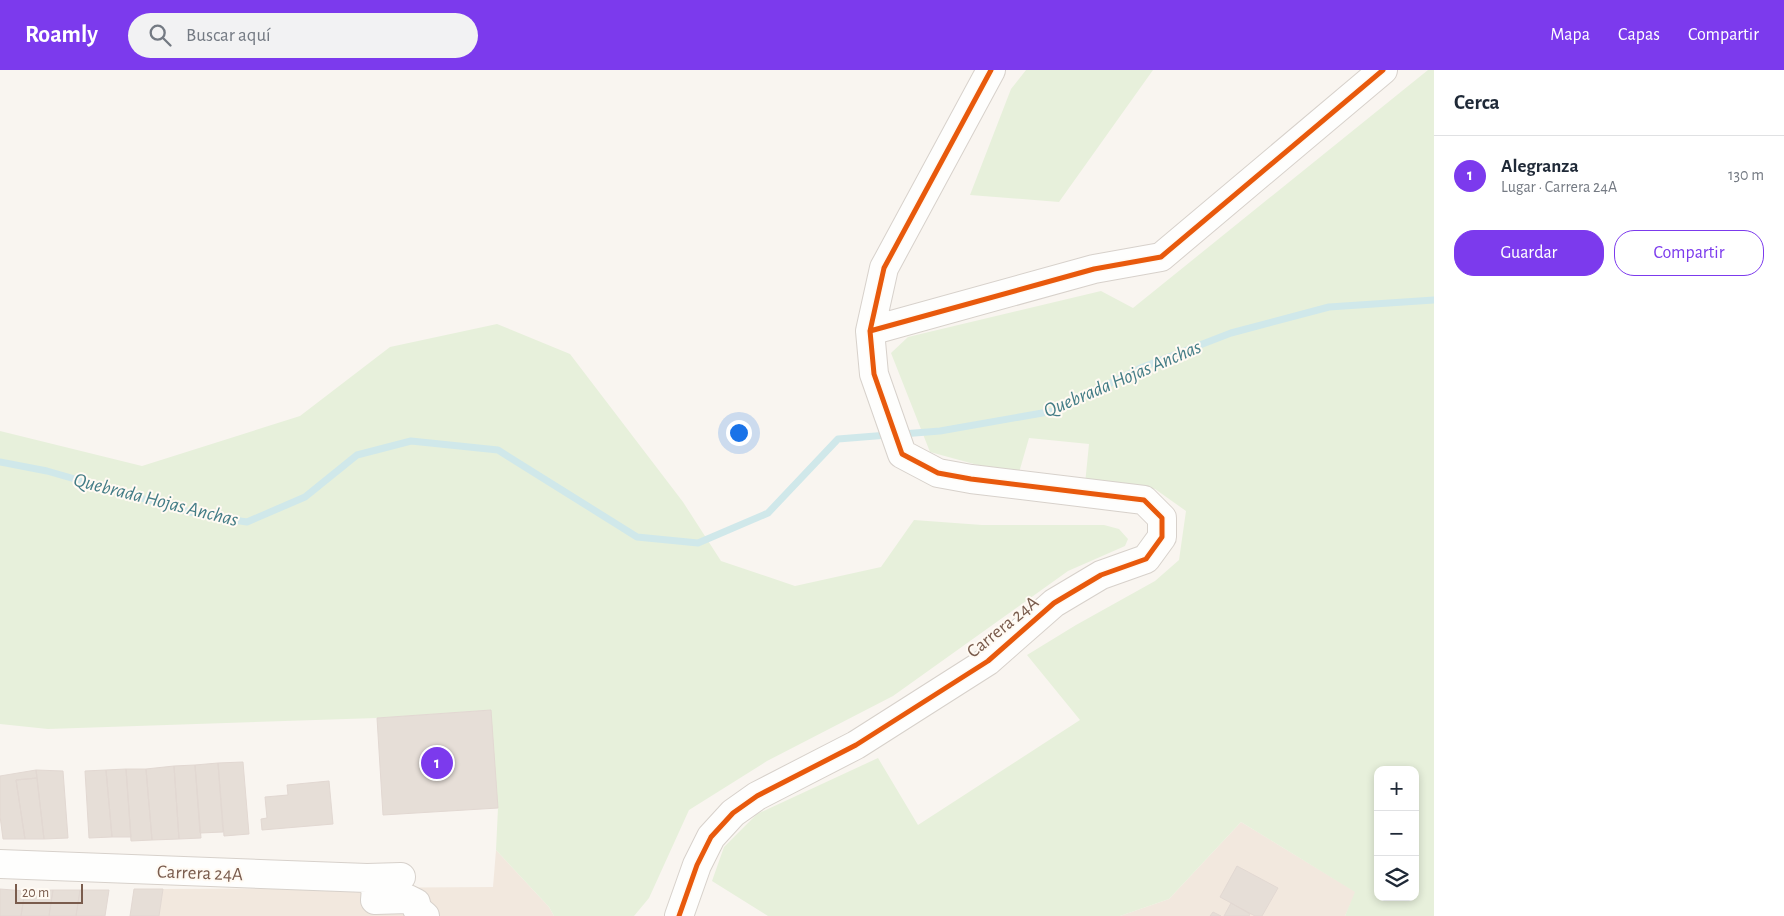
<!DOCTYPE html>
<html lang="es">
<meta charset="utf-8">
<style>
:root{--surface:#fff;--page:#f2f2f3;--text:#1f2937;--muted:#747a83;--line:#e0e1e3;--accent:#7c3aed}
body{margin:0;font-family:"Alegreya Sans",sans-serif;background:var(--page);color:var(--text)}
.controls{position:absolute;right:15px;bottom:15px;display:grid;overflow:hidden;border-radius:10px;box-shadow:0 2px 8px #0003}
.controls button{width:45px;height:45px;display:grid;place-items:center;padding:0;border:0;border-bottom:1px solid var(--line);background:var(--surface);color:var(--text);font:25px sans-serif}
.scale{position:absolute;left:15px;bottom:12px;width:68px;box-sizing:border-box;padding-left:5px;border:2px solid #7a5c4d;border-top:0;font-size:14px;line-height:18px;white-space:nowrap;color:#7a5c4d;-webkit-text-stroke:4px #fffaf3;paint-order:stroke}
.you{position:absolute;left:738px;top:362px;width:18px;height:18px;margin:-12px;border:4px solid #fff;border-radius:50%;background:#1a73e8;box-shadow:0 0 0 8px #1a73e833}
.badge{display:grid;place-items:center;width:32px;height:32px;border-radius:50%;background:var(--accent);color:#fff;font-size:16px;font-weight:700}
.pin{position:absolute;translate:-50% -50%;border:2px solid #fff;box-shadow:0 1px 5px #0006}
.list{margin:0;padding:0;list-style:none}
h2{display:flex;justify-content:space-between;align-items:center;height:65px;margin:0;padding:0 20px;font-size:21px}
h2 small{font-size:16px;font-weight:400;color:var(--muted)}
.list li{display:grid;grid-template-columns:32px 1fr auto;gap:15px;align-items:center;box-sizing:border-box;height:80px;padding:0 20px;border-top:1px solid var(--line)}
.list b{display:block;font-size:19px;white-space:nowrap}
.list p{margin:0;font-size:16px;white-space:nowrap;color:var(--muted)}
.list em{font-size:16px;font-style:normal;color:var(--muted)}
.actions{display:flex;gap:10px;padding:15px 20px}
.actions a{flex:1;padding:11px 0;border:1px solid var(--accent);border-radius:20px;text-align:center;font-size:18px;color:var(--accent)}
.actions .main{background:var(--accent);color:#fff}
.icon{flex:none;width:28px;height:28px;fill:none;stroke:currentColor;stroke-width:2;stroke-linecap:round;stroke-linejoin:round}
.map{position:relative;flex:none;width:1434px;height:846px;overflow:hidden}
header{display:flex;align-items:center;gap:30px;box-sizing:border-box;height:70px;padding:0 25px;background:var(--accent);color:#fff}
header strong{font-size:24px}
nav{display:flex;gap:28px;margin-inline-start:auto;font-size:18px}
.search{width:350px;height:45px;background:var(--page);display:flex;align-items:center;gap:12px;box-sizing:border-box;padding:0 18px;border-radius:28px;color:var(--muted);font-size:19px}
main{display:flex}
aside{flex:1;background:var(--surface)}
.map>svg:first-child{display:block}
</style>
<header>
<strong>Roamly</strong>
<div class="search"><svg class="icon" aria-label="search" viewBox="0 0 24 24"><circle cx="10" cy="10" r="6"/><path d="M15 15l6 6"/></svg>Buscar aquí</div>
<nav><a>Mapa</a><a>Capas</a><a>Compartir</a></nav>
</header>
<main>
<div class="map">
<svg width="1434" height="846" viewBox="0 0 1434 846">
<rect width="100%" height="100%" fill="#f9f5f0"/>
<path fill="#f2e8de" d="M1241,752L1356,822L1345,846H1120L1169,829Z
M496,780L549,837L554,846H159L163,819L493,817Z"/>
<path fill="#e7f0db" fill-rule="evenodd" d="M1026,0H1153L1059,132L970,125L1011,19Z
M1428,0H1434V846H1345L1355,822L1241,752L1169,829L1120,846H768L712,811L724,777L757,744L878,688L918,755L1080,650L1027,585L1076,555L1155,511L1179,490L1186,441L1155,419L1085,414L1089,374L1029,368L1018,406L930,382L891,283L908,267L1101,221L1133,238ZM1378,700H1415V827H1378Z
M497,254L570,284L683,432L721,491L795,516L881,497L914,450L982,455H1104L1119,459L1128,469L1125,476L1068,501L893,626L767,691L689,740L649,828L634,846H554L549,837L496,780L498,738L490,640L377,648L48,659L0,654V361L142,396L300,346L390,277Z"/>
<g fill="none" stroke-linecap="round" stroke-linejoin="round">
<path stroke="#d0e8ea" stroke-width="7" d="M902,364L940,361L1054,341L1143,297L1231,263L1329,237L1434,230
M0,392L47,401L200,445L247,452L305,427L357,385L411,371L498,380L637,467L698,473L768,443L838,369L888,365"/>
</g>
<path fill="#e6ded7" stroke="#e2d8d2" d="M491,640L498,738L383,745L377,648Z
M243,692L249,764L224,766L218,693Z
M218,693L223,762L200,763L195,695Z
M195,695L201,768L179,769L174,696Z
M174,696L179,769L152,770L146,699Z
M126,699L131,767H112L106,700Z
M126,699H146L152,770L131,771Z
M36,700L37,708L16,710L25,769H3L0,746V706Z
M36,700L63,701L68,768L44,769Z
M106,700L112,767L89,768L85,701Z
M37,708L44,769H25L16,710Z
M329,711L333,754L262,760L261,749L267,748L265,727L288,725L287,715Z
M1237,796L1278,818L1262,846H1255L1220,827Z
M0,819L25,821L21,846H0Z
M134,819H163L159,846H130Z
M53,820L49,846H21L25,821Z
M53,820H80L76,846H49Z
M80,820H109L105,846H76Z
M1231,833L1250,844L1249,846H1224Z
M1213,842L1221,846H1210Z"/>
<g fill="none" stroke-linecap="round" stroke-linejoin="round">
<g stroke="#d7d1cb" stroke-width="30">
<path id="minor" d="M870,261L1094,199L1161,187L1383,0
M0,794L367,808L401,807
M367,808L376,818L375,830L408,829L416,833L417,839L425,846
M679,846L697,795L711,767L733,743L757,726L856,675L988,591L1054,533L1101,505L1146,489L1162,467V448L1144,430L971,409L938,403L902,384L874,304L870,261L884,198L991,0"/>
</g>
<use href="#minor" stroke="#fefefd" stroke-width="28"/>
<g stroke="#fffaf3" stroke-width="8">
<path id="cycleway" d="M870,261L1094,199L1161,187L1383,0
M679,846L697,795L711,767L733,743L757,726L856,675L988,591L1054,533L1101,505L1146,489L1162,467V448L1144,430L971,409L938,403L902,384L874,304L870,261L884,198L991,0"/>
</g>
<use href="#cycleway" stroke="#e8590c" stroke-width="5"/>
</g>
<g text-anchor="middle" stroke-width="4" stroke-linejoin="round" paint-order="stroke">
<g font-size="19" fill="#7a5c4d" stroke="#fffaf3">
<text transform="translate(1002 556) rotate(-39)" y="7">Carrera 24A</text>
<text transform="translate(200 802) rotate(2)" y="7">Carrera 24A</text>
</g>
<g font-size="20" font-style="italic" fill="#437c86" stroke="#fffaf3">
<text transform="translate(1122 308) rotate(-23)" y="7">Quebrada Hojas Anchas</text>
<text transform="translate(156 429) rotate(14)" y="7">Quebrada Hojas Anchas</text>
</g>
</g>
</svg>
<div class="controls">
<button>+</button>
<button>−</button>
<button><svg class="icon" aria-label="layers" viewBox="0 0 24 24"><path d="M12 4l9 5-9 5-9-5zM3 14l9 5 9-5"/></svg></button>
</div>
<div class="scale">20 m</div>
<div class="you"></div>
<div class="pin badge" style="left:437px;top:693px">1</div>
</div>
<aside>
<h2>Cerca<small></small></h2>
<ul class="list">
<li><span class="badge">1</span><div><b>Alegranza</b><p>Lugar · Carrera 24A</p></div><em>130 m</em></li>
</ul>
<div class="actions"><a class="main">Guardar</a><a>Compartir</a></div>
</aside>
</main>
